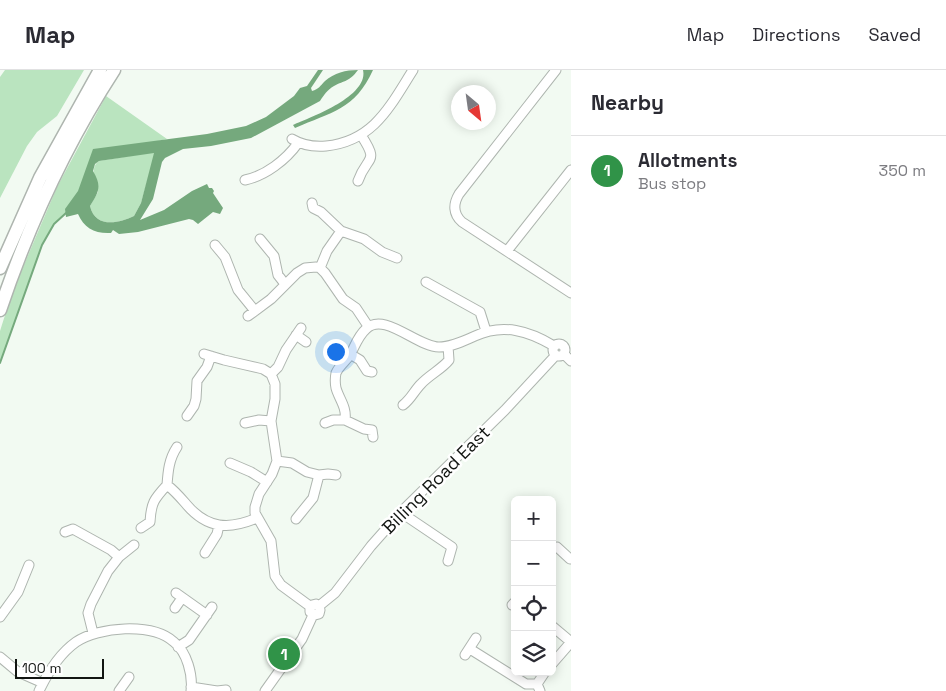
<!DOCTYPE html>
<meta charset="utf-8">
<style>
:root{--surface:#fff;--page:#f7f7f7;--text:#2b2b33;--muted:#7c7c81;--line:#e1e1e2;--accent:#309348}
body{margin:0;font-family:"Space Grotesk",sans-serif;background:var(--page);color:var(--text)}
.controls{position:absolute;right:15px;bottom:15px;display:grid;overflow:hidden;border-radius:8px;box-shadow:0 2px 12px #0003}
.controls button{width:45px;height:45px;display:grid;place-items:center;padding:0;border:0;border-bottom:1px solid var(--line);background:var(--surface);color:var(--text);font:25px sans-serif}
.compass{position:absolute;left:451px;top:15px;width:45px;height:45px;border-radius:50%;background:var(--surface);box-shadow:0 2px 12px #0003;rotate:151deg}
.scale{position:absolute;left:15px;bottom:12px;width:89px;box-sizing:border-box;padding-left:5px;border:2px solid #121512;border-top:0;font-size:14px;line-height:18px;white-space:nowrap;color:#121512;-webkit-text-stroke:4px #fff;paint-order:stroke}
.you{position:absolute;left:335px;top:281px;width:18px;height:18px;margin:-12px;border:4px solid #fff;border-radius:50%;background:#1a73e8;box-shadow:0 0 0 8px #1a73e833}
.badge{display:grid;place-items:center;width:32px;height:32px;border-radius:50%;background:var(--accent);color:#fff;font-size:16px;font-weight:700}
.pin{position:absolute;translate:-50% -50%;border:2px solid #fff;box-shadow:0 1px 5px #0006}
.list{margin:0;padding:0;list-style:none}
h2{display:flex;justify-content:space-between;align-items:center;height:65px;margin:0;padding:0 20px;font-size:21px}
h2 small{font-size:16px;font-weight:400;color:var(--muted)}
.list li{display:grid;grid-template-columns:32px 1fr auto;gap:15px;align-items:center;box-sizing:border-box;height:70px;padding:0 20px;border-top:1px solid var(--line)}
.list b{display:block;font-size:19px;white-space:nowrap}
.list p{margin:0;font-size:16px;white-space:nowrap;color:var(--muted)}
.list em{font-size:16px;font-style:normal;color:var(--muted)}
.icon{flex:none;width:28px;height:28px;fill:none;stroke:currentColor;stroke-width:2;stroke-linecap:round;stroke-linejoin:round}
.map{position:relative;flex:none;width:571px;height:621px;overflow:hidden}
header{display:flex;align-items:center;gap:30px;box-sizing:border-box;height:70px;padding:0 25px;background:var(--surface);border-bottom:1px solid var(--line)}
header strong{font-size:24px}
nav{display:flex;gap:28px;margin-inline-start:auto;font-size:18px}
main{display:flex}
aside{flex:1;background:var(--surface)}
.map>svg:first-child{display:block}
</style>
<header>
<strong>Map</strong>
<nav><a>Map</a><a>Directions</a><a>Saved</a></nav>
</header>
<main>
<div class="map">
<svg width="571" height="621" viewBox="0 0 571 621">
<rect width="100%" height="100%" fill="#f2faf2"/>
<path fill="#bae4bf" d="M5,0H84L57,46L37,62L27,76L0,128V7Z
M106,26L167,69L99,84L87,110L67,143L54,154L42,175L0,293V261L12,223L57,117Z
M154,82V87L141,133L134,146C118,154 95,158 90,136L98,122C96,112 89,98 99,91Z"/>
<path fill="#75a97d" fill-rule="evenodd" d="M318,0H323L311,18L312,21C319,19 320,16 325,11C334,3 346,0 358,0C349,12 345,10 334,16C327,20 324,25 320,31L251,68L211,76L183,79L165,88L162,92L153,129L140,150L164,140L192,121L207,114L209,118H212L214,121L213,123L223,138L220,144L213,142L198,154L193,150L189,149L138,162L119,164L113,160L111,163C95,164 84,158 78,144L66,147L65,139L78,121L93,79L207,64L246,56L266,47L294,26L300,18L307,16ZM154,83L141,133L134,146C118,154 95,158 90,136C99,122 102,116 93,101L95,94L99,91Z
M363,0H373C355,40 331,42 295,58L293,55C312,47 369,26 363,0Z"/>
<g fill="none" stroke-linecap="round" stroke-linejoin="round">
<path stroke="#75a97d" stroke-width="2" d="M0,293L42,175L54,154L66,143"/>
<g stroke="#aeb5af" stroke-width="11">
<path id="minor" d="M556,0L459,124C453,134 453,144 462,152L571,223
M292,69C302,75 314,77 326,76C374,71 390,36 413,0
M245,110C265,106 286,90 298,73
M358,111C367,85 380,94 361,65
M312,133L313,138L321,142L341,161L364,169L382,182L397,188
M260,169L274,186L278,205L285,214
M215,175L225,187L238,220L255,241
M507,181L571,100
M320,198L327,181L341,161
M426,212L480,242L486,261
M248,246L271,229L297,203L305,198L316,197L320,198L325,203L343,229L356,238L368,256
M296,265L306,272
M553 280a6 6 0 1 1 12 0a6 6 0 1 1-12 0Z
M204,284L224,290L263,299L271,304L275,314V329L271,351L277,391L272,404L259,424L255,437V443L271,471L275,506L281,515L311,537
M350,284L360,290L367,301L372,302
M564,284L571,291
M271,304L278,297L286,280L301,258
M403,335C411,329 414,321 421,314C429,305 442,299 449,290L448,276
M187,346L194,336L196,329L197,311L207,297L211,286
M245,353L259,350L271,351
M325,353L333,350H345
M373,367L372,360L364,359L345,350C347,337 339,329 336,318C335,313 335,308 336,303C339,296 346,291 350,285C355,276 358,266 366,259C384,241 417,277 439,277C451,277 464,271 475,266C503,253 529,261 554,276
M277,391L292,393L307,402L319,405L328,404L336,405
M230,393L251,402L267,412
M167,415C175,421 180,427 186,434C207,459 229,460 257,448
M402,441L409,448L452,477L448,491
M296,449L313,428L319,405
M141,458L150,452C151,433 154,429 167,415C168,401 169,389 177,377
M65,462L73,459L111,480L119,487
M557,477L570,489
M205,483L217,464L219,455
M176,523L207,545
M512,535L515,532
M319,536L316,534L312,535L310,538V542L315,545L319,544L320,540L319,536L335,523L371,476L402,441L505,340L556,285
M175,538L182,528
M0,547L18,522L29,495
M552,556L571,572
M93,563L88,543L91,534L108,501L119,487L134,475
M178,577L189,570L212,537
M470,579L526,614H537L540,621
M465,585L476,568
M0,587L18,602L43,613
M552,594L571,572
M537,614L545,602
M191,617L217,621L226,620
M39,621C48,602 59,584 76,572C98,557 152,552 174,572C187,582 193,605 191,621
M119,621L129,607
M265,621L302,569L313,545"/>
</g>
<g stroke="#aeb5af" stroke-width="15">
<path id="highway" d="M0,198L40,108L100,0
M0,240C28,157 66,74 114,0"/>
</g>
<use href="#minor" stroke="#fff" stroke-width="9"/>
<use href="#highway" stroke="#fff" stroke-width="12"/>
</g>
<g text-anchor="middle" stroke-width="5" stroke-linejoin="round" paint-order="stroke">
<g font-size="18" fill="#121512" stroke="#fff">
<text transform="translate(436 410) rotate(-45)" y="6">Billing Road East</text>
</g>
</g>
</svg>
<div class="controls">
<button>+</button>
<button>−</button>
<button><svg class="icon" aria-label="locate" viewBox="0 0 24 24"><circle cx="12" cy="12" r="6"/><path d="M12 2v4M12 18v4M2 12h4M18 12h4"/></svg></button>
<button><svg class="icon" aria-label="layers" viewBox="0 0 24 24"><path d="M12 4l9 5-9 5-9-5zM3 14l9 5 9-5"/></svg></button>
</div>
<svg class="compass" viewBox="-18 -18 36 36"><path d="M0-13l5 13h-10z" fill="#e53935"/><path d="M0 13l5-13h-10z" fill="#7c7c81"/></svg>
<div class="scale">100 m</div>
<div class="you"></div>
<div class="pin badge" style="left:284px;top:584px">1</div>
</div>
<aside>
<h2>Nearby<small></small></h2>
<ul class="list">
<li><span class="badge">1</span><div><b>Allotments</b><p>Bus stop</p></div><em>350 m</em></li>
</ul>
</aside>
</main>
